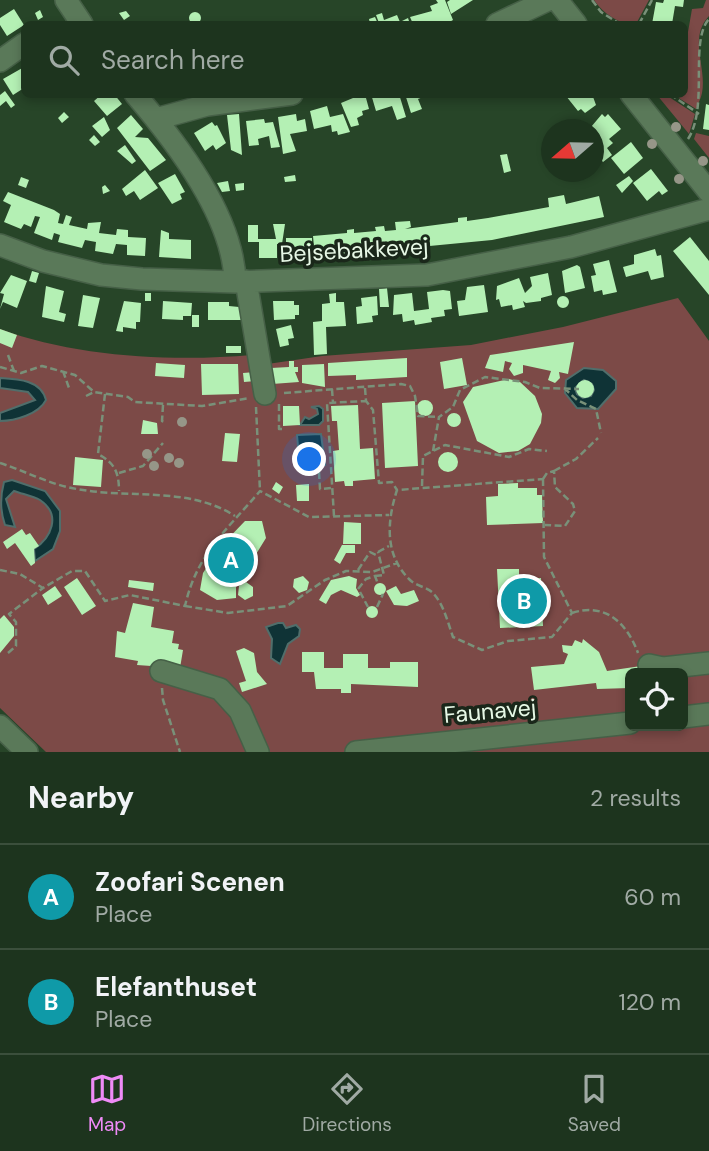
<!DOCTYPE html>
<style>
:root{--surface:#1d341e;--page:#253c27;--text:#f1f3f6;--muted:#a0aaa4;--line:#3b4f3c;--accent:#ef8bf7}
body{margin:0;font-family:"DM Sans",sans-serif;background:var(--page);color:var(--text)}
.controls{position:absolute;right:21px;bottom:21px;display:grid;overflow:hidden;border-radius:10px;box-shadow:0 4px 10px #0003}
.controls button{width:63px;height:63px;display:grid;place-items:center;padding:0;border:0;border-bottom:2px solid var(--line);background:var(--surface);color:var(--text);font:35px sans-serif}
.compass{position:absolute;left:541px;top:119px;width:63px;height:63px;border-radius:50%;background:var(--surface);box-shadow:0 4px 10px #0003;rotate:250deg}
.you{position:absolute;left:310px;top:460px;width:24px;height:24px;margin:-18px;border:5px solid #fff;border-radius:50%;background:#1a73e8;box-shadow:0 0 0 10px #1a73e833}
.badge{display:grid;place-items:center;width:46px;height:46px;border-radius:50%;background:var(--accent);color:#fff;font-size:23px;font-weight:700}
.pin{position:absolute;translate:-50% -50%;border:4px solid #fff;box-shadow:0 2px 7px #0006}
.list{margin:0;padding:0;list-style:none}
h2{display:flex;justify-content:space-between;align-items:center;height:91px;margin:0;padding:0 28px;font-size:30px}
h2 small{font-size:23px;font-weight:400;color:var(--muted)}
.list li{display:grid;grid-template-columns:46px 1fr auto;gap:21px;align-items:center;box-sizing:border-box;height:105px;padding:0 28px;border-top:2px solid var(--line)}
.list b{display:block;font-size:26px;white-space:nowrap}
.list p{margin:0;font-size:23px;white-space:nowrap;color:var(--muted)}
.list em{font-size:23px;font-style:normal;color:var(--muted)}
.icon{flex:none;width:38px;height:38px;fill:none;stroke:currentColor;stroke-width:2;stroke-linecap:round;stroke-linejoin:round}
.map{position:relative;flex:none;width:709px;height:752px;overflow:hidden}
.search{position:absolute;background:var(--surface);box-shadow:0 4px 10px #0003;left:21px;right:21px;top:21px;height:77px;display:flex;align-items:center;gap:18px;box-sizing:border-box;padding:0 24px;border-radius:10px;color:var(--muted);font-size:26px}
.sheet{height:301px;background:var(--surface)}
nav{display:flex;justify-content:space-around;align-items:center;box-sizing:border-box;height:98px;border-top:2px solid var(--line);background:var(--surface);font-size:19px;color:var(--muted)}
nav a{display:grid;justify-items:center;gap:4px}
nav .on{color:var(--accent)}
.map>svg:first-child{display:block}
</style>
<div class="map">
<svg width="709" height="752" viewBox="0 0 709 752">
<rect width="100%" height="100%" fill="#274528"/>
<path fill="#7c4a47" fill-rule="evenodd" d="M594,0H649L636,24C619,25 604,14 594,0Z
M706,0H709V16C688,38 707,67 702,93C701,98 698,104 696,109L674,95L684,94L685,32H688L692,9L703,8Z
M657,95H666L695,114L689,134Z
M696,133L709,136V158L694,139Z
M678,298L709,341V752H46L0,708V329C75,357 173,362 252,355L254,366L322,356L471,345L563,327ZM630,673H683V726H630Z"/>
<path fill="#0f3336" stroke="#506e6b" stroke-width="2" fill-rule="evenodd" d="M584,368L603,370L616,381V389L598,409L577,408L565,393L566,380ZM584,380L592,384L594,390L591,396L583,398L577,394L575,388Z
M0,378C18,379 41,380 46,400C39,414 15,421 0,421V413L35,400L28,392L0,388Z
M319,406L323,409V421L319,425H300L305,417L309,419L318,414L317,409L311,407Z
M321,434L325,465L300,468L297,435Z
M12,480L45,491L60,511V531L53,549L35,561L34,549C51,538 62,515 40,500C33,496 22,494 14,491L6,499L15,527L5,525C0,511 0,497 4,482Z
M278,623H283L286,628L296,625L300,629L299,636L288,644L280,664L271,658L272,639L266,627Z"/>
<path fill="#b4f0b4" d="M436,0H445L453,20L446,24H413L410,17L432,11L430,6L438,3Z
M450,0H473L451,14L447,2Z
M664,0H684L683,7L675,6L672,24H652L656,2L663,3Z
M14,9L24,25L7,36L0,25V18Z
M40,10L43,17L38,20L35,13Z
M126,11L130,16L124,20L119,13Z
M189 18a6 6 0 1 1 12 0a6 6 0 1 1-12 0Z
M382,13L384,20L397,15L400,22L408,18L410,24L379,23L376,15Z
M375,17L378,24H370L369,19Z
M24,67V88L13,95L3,79Z
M5,91L15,105L11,108L6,101L0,106V95Z
M102,94H114L122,104L107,116L94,101Z
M371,94H399L406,117L397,120L392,106L376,111Z
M405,94H428V95L418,99L422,109L411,113Z
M568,94H592L596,105L585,113L581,109L578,111L566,96Z
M353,98H366L369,109L362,111L363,115L357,118L359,125L351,127L341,103Z
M706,104L709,105V130L703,129Z
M327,106L330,117L343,114L350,132L338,135L337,131L332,132L331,125L314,129L310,111Z
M64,112L69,117L62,123L58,118Z
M239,114L242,155L231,150L227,115Z
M296,114L297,121L305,119L307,131L290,134L296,151L283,154L278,117Z
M602,114L605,117L608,114L621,129L609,139L613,143L607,148L612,155L603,162L594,152L599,144L591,127Z
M131,115L143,129L135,137L148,138L166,160L150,171L117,128Z
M104,117L110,130L102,137L92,126Z
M264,119L265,123L273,122L280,147L271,148L269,136L258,139L259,145L249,146L246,121Z
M212,122L215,126L217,125L226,143L216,150L213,145L205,151L194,133Z
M94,135L100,142L95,146L89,140Z
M631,142L643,158L624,174L611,158Z
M125,145L136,161L132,164L117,151Z
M507,154L511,171L504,173L500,155Z
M651,169L668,191L662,195L659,191L647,201L633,183Z
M145,170L158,188L140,200L134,191L126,196L122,189Z
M175,174L185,192L180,194L182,199L172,204L158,183Z
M295,175L296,181L285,182L284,177Z
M629,176L633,181L622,193L616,185Z
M21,177L29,180L26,188L18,185Z
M228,181L230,191L222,192L217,183Z
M244,183V190L236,191L235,184Z
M105,185L110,191L103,194L102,187Z
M8,192L54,210L60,214L58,223L63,224L66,215L72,217L69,225L87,229L88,223L101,222L99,233L116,235L117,229L128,230V237L146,238L145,256L127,255V245L116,244L113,254L95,251L96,242L85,240L82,248L58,242L60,235L54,233L52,240L34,233L40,217L35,216L31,227L24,224L21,229L4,222L11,205L3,201Z
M564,195L566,204L599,196L604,217L492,240L315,257L313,236L347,233V230L354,229V233L376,231L375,227L384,226L385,231L396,230L395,222L410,221L411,227L405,229L458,222V218L467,217V221L488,218L549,207L548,198Z
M273,224H285L282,244H277V258H259V242H248V225H258V239H276Z
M161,230L169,233V239L191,240V259L159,257Z
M690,237L709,261V295L673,251Z
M286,238H312V252H306V258H286Z
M655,249L657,256L661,255L664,277L651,280L648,271L626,277L623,267L634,264V255Z
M609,260L617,292L603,295L602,290L594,292L591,276L596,275L593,264Z
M577,265L580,267L585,288L565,293L562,271Z
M32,271L39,273L36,283L29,281Z
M548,273L552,295L541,298V301L526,303L523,301L525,307L513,310L512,305L501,307L499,299L496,300L497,286L519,278L525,293L532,286L530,277Z
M11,275L27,281L17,308L3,302L0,309L4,294L0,293Z
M484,285L488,312L459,316L457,301L465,300L467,287Z
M46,286L64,291L59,312L66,314L64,322L42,317Z
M387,288L389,307H380L379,289Z
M443,290L450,291L452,309L444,310L445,316L431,318L432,322L415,325L414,320L403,322L402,314L393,315L394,295L412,293L414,311L429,309L427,292Z
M145,293H151V301H145Z
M336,293V302H344L346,326L326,327L327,354L314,355L313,322L322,321V304L330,303L329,294Z
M83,295L100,298L93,328L78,326Z
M557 302a6 6 0 1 1 12 0a6 6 0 1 1-12 0Z
M377,296L378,315L372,316L373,322L357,324L356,307L362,306L361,298Z
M124,301L141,303L140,322H136V329L123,327V332L116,331Z
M163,301L192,303L191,316H183V320L162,319Z
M273,301H294V305H299V315H295V319L274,320Z
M208,302H229V306L239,307L242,320H208Z
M192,315H199V327H192Z
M291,325L294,338L288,339L289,345L280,347L276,329Z
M0,329L17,335L12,348L0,343Z
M574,342L568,374L559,372L560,378L555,383L548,380L551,371L523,365V373L514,376L509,369L512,363L505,361L503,372L485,368L490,355Z
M226,346H241V353H226Z
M407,358V377L356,380V375L328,376V363Z
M462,358L467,385L444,389L440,362Z
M289,361H294V367H298V372H295L299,382L272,384L271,368L289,367Z
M156,363L185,365L184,378L155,376Z
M201,364H238L239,394L202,395Z
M324,364L325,387L302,383V365Z
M255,372L256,381L244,382L243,373Z
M509,379L520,382L535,396L542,414L541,423L530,444L518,451L499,453L477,441L463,402L473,387Z
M576 389a9 9 0 1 1 18 0a9 9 0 1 1-18 0Z
M417 408a8 8 0 1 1 16 0a8 8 0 1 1-16 0Z
M415,401L418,466L385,468L382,403Z
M358,405L360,449L373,448L375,479L353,481V486H345L344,481L335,482L333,451L339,450L337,421H332L331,406Z
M283,406H299L300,425L283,426Z
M447 420a7 7 0 1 1 14 0a7 7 0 1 1-14 0Z
M143,420L157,423L158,434H141Z
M225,433L240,434L237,462L222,461Z
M438 462a10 10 0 1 1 20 0a10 10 0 1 1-20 0Z
M75,457L103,460L101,487L73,485Z
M276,482L283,487L279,494L272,489Z
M518,483V488H537V495H542L543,523L487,525L486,497L498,496V484Z
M309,484V501H297L296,485Z
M245,521H262L266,538L236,587V598L217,600L200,590L203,573L220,547Z
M344,522L361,523V544H343Z
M22,529L26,535L30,533L39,546L34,549L35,563L31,566L15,543L7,549L3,542Z
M342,545H355V553H346L340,564L334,560Z
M497,569H519V579L541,578L542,597H550V604H542L543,626L500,628Z
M303,576L309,582L307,590L299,593L293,587L294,579Z
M349,576L357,579L356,588L360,595L357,597L341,590L331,595L326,604L319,600L331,580Z
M77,578L96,606L82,615L64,587Z
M129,580L154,583L153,591L128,587Z
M246,582L253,587V596L245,600L238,595L239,586Z
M374 589a6 6 0 1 1 12 0a6 6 0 1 1-12 0Z
M55,586L62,596L48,605L42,595Z
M396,586L401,594L414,590L419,601L407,606L394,605L386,591Z
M133,603L154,607L151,627L174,631L172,643L179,644L178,649L183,650L180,668L137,665L138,661L115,657L117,631L125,633Z
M366 612a6 6 0 1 1 12 0a6 6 0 1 1-12 0Z
M4,615L14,627V636L0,653V619Z
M583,639L599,652L607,671L641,666V673H630V688L597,689L596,683L534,690L531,667L564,664L568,654L563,652L562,645L572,646L575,640L582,643Z
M244,648L254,653L257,672L267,684L242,692L239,683L246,681L236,651Z
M302,652H324V668H343V654H368V668H390V662H418V687L351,684V693H341V689H316L314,672H302Z"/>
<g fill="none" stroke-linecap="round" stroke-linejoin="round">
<g stroke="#466047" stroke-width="24">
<path id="minor" d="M66,0L82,24
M557,0L576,24
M497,24L548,0
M0,61L24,44
M135,94C176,142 234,217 235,282
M631,94L709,192
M156,119L207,105L292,94
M0,245L43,261L101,275L142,279L235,282L427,275L571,247L709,209
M246,281L265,394
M649,665L663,668L709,663
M161,671L220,689L240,711L258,752
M683,717L709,714
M0,726L27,752
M356,752L630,723"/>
</g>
<path stroke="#799179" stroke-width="2.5" stroke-dasharray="7 3.5" stroke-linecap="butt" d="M592,0L601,12L620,24
M639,24L652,0
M670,94L699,114
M688,139C709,107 689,41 709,19
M8,355L14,371
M0,367L21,373L42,366L75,375L94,392L128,397L135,402L202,406L250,398
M63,371L69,388
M365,388L366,401L373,410L379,483L392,482L397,490
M564,388L577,400L596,409L601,433
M332,389L333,403
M284,393L401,384L410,386L415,396L418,416L439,417
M105,394L98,454C115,463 119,473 119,491
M86,396L94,392
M279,404V429H285
M163,405L162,421L165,422
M256,407L260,491
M433,451L439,417L453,407L460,390L485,377L525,382L540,388L579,389
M0,463C25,471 51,485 77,489C129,499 188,486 235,516
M554,471L576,459L598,438
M319,472L320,489L331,488
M119,473L143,466L163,443
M543,479L544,557L572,613L552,637L508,641L482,650L453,637C448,623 444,605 433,593C427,587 416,586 410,580C384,555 387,521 397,490Z
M543,479L547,473L554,471L555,487L573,504L575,511L565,526L545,525
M422,486L423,456L445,445L509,457L529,449L547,451
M334,516L327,403L366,401
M378,552L389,546
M0,570L20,574L43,588L72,571H85L105,601L130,595L185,606C197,553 227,530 260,491L309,517L389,515
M358,570L370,552L376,555
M358,589L366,579L375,576L378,584
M360,592L368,607
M185,606L228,613L287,606L325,580L346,571L372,572L397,563
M377,607L383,594
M572,613C605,602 627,623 638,653
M8,653L16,646V622L9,614L43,588
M162,688L163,700L180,752"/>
<use href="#minor" stroke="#5a7959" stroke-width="21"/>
<path stroke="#799179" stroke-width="2.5" stroke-dasharray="7 3.5" stroke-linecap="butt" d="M375,576L384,575L378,552"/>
</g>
<g fill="#969688">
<circle cx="676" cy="127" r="5"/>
<circle cx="652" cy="144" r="5"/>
<circle cx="703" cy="161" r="5"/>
<circle cx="679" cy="179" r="5"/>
<circle cx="182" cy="422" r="5"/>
<circle cx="147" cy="454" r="5"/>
<circle cx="169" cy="458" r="5"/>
<circle cx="179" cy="463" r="5"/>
<circle cx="154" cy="466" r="5"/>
</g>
<g text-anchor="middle" stroke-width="7" stroke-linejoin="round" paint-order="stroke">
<g font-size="23" fill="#e7f8e6" stroke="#1a271a">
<text transform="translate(354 250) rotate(-3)" y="8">Bejsebakkevej</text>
<text transform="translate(490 711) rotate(-5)" y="8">Faunavej</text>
</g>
</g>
</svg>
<div class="controls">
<button><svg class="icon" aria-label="locate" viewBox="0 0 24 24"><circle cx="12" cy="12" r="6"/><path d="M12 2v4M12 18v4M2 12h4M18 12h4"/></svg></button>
</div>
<svg class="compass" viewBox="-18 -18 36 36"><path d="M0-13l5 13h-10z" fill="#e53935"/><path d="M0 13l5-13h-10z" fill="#a0aaa4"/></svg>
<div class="you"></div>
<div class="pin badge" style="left:231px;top:560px;background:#0f9aa8">A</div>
<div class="pin badge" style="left:524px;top:601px;background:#0f9aa8">B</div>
<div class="search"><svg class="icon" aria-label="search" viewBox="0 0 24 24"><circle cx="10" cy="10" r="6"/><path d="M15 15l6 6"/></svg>Search here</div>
</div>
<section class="sheet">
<h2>Nearby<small>2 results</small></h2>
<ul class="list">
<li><span class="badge" style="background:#0f9aa8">A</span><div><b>Zoofari Scenen</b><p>Place</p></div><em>60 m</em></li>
<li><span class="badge" style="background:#0f9aa8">B</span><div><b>Elefanthuset</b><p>Place</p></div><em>120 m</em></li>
</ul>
</section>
<nav>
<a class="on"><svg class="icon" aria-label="map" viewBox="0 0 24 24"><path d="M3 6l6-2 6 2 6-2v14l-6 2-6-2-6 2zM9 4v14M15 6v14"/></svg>Map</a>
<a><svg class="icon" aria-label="directions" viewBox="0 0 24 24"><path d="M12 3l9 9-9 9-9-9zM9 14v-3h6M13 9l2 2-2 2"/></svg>Directions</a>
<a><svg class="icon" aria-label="saved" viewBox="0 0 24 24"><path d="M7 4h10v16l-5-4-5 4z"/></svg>Saved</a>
</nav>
